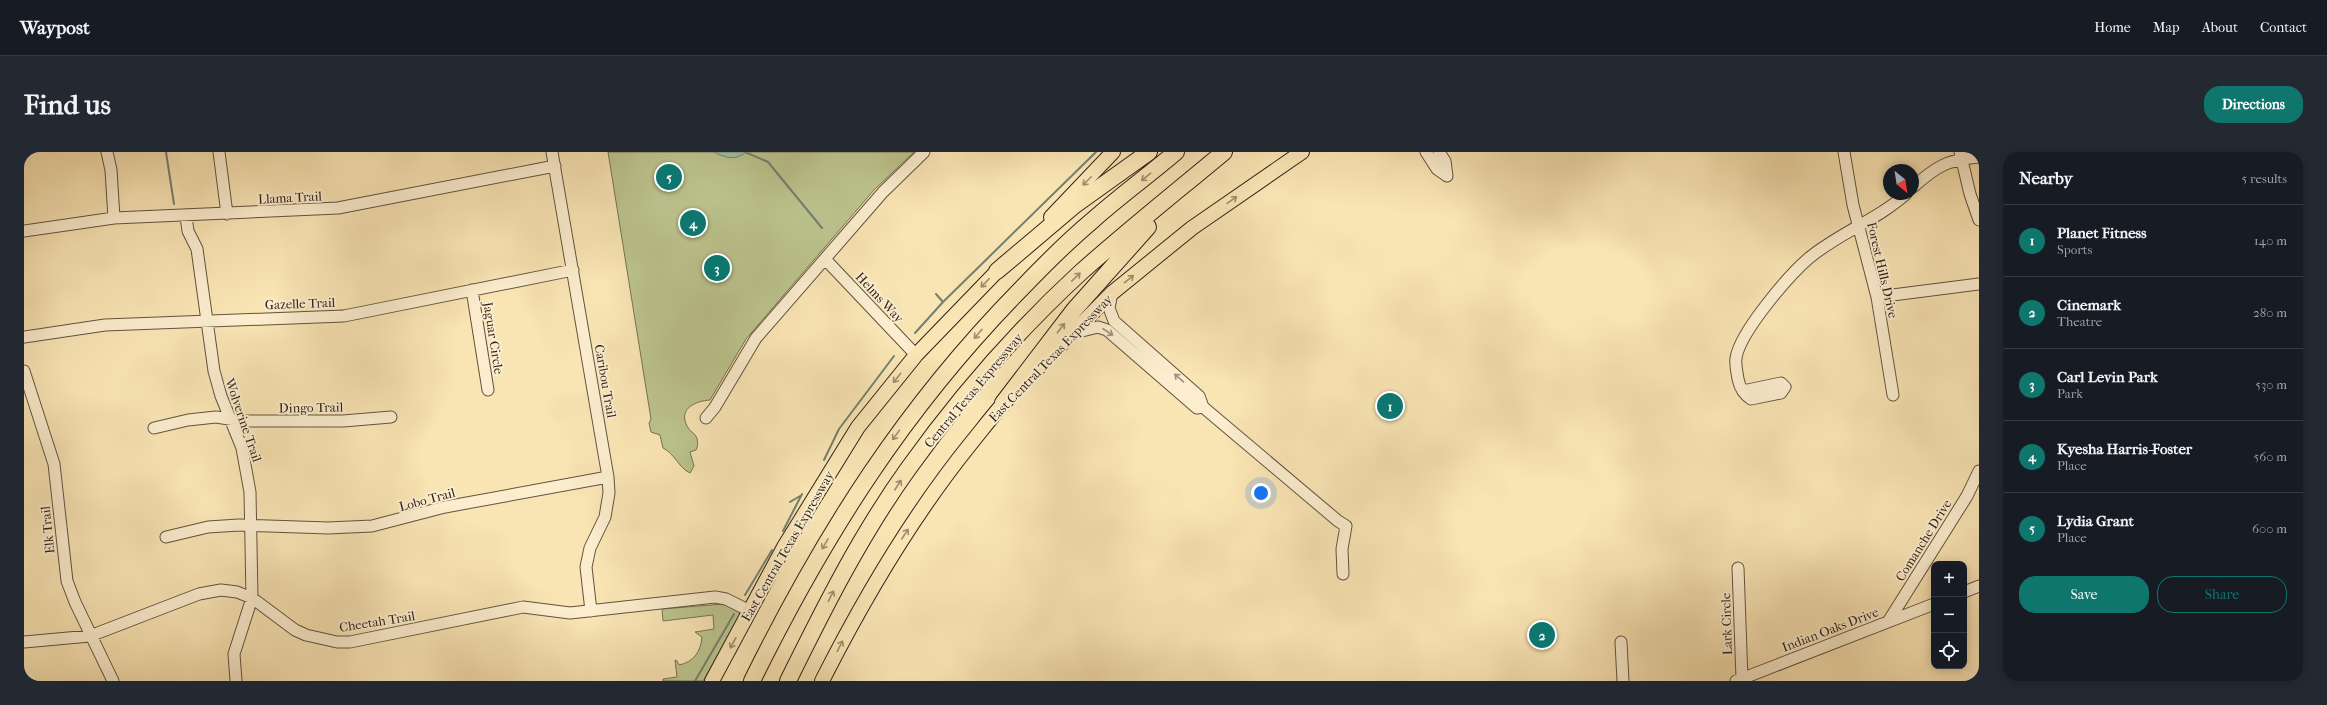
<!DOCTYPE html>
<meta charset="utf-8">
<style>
:root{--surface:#171b24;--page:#242831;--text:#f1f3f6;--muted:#9ea1a6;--line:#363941;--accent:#0f766e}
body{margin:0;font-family:"IM FELL French Canon",serif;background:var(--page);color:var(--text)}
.controls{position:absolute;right:12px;bottom:12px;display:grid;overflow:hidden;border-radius:8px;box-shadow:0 2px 10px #0003}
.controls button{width:36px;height:36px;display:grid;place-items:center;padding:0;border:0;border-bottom:1px solid var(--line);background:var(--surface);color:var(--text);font:20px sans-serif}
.compass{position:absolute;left:1859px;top:12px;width:36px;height:36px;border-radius:50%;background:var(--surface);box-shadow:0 2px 10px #0003;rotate:150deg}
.you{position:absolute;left:1237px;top:341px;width:14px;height:14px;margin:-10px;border:3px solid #fff;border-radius:50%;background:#1a73e8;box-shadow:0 0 0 6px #1a73e833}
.badge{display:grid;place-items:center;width:26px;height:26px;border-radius:50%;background:var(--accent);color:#fff;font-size:13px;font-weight:700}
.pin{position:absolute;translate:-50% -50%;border:2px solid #fff;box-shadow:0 1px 4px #0006}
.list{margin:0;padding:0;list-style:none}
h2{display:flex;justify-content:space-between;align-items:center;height:52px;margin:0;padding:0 16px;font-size:17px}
h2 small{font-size:13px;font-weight:400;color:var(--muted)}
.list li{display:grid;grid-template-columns:26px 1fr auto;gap:12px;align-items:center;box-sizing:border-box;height:72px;padding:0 16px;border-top:1px solid var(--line)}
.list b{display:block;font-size:15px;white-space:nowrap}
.list p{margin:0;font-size:13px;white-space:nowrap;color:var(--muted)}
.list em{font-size:13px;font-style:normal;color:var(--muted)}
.actions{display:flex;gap:8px;padding:12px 16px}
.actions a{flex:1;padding:9px 0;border:1px solid var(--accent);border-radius:16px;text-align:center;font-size:14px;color:var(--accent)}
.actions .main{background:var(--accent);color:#fff}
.icon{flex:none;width:22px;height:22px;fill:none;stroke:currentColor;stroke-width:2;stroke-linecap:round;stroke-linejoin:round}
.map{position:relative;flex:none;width:1955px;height:529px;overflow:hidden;border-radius:16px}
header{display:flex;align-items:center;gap:24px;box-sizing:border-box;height:56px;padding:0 20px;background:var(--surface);border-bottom:1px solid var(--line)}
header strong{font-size:19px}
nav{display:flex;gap:22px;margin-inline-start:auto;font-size:14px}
.intro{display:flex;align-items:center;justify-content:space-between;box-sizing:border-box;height:96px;padding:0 24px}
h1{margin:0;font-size:28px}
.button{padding:10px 18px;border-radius:16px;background:var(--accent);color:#fff;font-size:14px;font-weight:700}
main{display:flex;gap:24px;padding:0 24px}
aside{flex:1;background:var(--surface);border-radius:16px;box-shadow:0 2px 10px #0003}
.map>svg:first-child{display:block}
</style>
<header>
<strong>Waypost</strong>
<nav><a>Home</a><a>Map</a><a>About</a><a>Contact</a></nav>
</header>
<div class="intro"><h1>Find us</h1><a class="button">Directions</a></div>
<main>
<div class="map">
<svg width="1955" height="529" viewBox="0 0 1955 529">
<rect width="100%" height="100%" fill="#f9e4b4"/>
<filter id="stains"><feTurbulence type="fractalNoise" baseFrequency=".005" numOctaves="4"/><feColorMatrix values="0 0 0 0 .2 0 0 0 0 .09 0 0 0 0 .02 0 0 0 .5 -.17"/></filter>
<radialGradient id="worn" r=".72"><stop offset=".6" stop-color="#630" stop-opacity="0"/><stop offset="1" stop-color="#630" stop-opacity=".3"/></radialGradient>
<path fill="#bcc48e" stroke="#767254" d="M584,0H890L850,38L722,187L686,248C672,249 654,256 663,274C665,279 671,281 673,286C674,291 674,294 672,298L666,300L670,314L666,321C654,315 651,302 639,296L636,283L627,280L625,271L627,267Z
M699,452L709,455L717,462L679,529H639V527L653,525L651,508L653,509L655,513C670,510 677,499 678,485L671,480L690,477L689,463L639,469L638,457Z"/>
<path fill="#9ebfa9" stroke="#72806f" d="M690,0H722C711,9 702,6 690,0Z"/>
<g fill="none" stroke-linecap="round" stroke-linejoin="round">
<path stroke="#72806f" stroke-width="2" d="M142,0L150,52
M721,0L744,10L798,76
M912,142L919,150
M891,181L919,150L1072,0
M800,308L815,277L870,204
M766,350L776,344
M759,379L778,342
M721,443L748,398
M671,529L710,462"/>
<g stroke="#625240" stroke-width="13">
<path id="minor" d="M83,0L87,18L90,66
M195,0L203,62
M528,0L584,325L585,341L581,365L566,396L562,415L567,459
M1402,0L1413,17L1423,24
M1415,0L1421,9L1423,24
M1820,0L1829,53L1853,145L1869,243
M1936,0L1946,42L1955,68
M1889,35C1913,14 1923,8 1955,5
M162,64L164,79L173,97L190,219L197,244L218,296L226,340L228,446L210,502L212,529
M0,79L90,66L314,56L531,14
M801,107L892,203
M448,138L464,238
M1088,141L1085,156L1090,169L1175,244L1179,255L1314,369L1322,374L1318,397L1319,422
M1853,145L1955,132
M1050,181L1074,175L1083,178L1173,256L1179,255
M0,185L81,173L320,164L549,118
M0,219L30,312L43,429L51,450L89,529
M1719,239L1757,231L1761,235L1757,241L1727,247C1719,242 1716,236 1714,227C1713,220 1711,213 1712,206C1716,180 1765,123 1785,106C1815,81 1853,68 1882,42
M682,266L691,255L732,186L859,40L900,0
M130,276L164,268L192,265L218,269H319L367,265
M142,385L184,375L215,373L304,376L348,374L421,355L584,325
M1714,416L1718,527
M1940,440L1955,434
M1864,470L1943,344L1955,319
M0,490L66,484L175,442L197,438L213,440L228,446L271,478L282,483L313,490H326L499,455L546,461L691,445L702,447L726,459
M1597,490L1599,529
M1712,529L1910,452"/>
</g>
<g stroke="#2f2119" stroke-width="16">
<path id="major" d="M1027,65L1089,0
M1009,221L1088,141L1168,76L1278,0
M688,529L760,395L834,275L892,203L980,112
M798,529C841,444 888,364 948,290C961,274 973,258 987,243"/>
</g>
<g stroke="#2f2119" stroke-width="18">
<path id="highway" d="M973,119L1051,53L1125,0
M979,251L1050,158L1124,75
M728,529C801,381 881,255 997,137C1020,113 1044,89 1069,68C1096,44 1125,23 1152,0
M764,529C800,456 836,384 884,317C934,247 993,179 1056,121C1103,79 1152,40 1200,0"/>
</g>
<use href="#minor" stroke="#fbedce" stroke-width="11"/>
<use href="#major" stroke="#f9e4b4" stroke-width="14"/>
<use href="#highway" stroke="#f9e4b4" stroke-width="16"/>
</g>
<defs><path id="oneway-shaft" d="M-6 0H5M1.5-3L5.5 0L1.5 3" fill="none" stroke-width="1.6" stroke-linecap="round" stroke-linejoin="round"/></defs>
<g stroke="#9e8c6e">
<use href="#oneway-shaft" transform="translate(1122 25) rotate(141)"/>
<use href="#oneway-shaft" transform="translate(1063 29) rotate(135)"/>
<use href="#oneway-shaft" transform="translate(1208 48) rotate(-35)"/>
<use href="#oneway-shaft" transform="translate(1052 125) rotate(-44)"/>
<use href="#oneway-shaft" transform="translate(1105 127) rotate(-39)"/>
<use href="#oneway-shaft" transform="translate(961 131) rotate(134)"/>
<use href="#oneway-shaft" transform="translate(1037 176) rotate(-52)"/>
<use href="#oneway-shaft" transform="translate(954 182) rotate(131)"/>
<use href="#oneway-shaft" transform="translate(873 226) rotate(129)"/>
<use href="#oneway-shaft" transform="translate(872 283) rotate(126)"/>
<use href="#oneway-shaft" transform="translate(874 333) rotate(-57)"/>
<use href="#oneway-shaft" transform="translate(881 382) rotate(-56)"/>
<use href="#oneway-shaft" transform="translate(801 392) rotate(120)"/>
<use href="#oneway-shaft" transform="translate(807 444) rotate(-63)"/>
<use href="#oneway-shaft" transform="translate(709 491) rotate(119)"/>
<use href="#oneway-shaft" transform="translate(816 494) rotate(-63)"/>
</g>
<g stroke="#9f917d">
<use href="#oneway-shaft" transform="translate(1084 180) rotate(33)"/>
<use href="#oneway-shaft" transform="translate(1155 226) rotate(-139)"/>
</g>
<g text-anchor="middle" stroke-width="4" stroke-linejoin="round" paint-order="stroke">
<g font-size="13" fill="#2f2119" stroke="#fbedce">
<text transform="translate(266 45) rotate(-3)" y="5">Llama Trail</text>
<text transform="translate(1859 118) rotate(77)" y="5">Forest Hills Drive</text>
<text transform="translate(856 145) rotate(47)" y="5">Helms Way</text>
<text transform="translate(276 151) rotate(-2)" y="5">Gazelle Trail</text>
<text transform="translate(470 186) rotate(81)" y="5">Jaguar Circle</text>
<text transform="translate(1026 206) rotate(-46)" y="5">East Central Texas Expressway</text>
<text transform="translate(582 229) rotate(80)" y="5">Caribou Trail</text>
<text transform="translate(949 238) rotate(-50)" y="5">Central Texas Expressway</text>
<text transform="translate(287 255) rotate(-1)" y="5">Dingo Trail</text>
<text transform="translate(220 268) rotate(71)" y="5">Wolverine Trail</text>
<text transform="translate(403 347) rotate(-15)" y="5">Lobo Trail</text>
<text transform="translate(23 378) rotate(-96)" y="5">Elk Trail</text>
<text transform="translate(1899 388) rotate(-58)" y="5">Comanche Drive</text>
<text transform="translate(763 394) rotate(-60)" y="5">East Central Texas Expressway</text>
<text transform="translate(353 469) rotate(-9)" y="5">Cheetah Trail</text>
<text transform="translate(1702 472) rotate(-92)" y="5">Lark Circle</text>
<text transform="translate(1806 477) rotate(-21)" y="5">Indian Oaks Drive</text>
</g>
</g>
<rect width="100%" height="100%" filter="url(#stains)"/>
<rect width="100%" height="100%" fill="url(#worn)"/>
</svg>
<div class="controls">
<button>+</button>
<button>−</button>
<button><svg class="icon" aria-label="locate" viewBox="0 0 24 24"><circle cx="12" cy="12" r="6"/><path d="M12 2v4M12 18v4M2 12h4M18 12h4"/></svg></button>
</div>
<svg class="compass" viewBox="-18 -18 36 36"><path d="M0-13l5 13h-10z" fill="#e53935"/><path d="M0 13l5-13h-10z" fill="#9ea1a6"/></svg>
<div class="you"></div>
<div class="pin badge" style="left:1366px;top:254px">1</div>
<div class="pin badge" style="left:1518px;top:483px">2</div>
<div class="pin badge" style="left:693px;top:116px">3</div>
<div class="pin badge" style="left:669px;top:71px">4</div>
<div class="pin badge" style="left:645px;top:25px">5</div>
</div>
<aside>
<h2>Nearby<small>5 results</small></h2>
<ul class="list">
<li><span class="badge">1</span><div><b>Planet Fitness</b><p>Sports</p></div><em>140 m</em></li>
<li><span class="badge">2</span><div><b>Cinemark</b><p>Theatre</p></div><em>280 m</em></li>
<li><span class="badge">3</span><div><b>Carl Levin Park</b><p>Park</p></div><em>530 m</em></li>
<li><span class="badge">4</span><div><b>Kyesha Harris-Foster</b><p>Place</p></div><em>560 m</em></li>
<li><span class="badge">5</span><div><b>Lydia Grant</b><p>Place</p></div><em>600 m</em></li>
</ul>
<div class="actions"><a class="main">Save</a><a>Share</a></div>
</aside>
</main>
